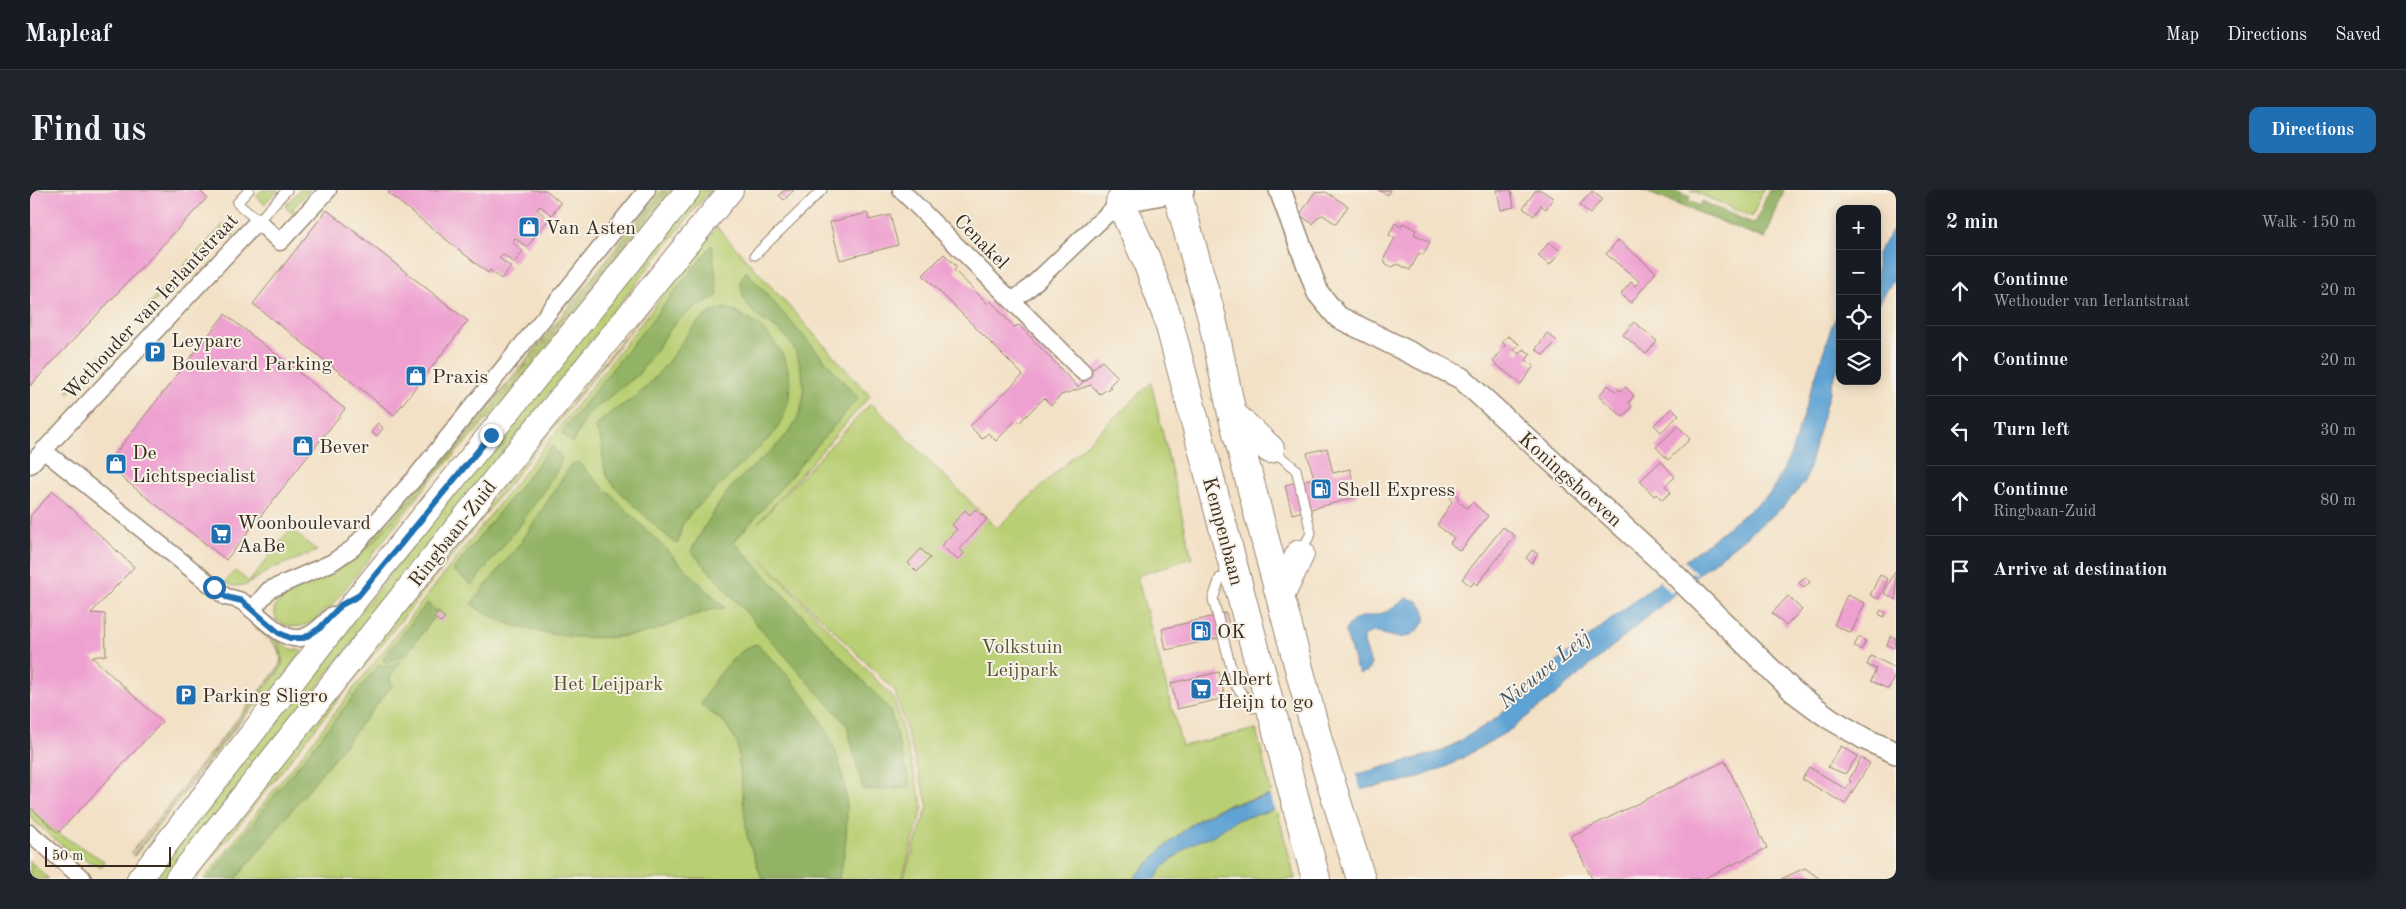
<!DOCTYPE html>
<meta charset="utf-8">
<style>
:root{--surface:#171b24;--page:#20242c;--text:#f1f3f6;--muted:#9ea1a6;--line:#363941;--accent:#1f6fb2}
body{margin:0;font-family:"Old Standard TT",serif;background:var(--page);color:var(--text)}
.controls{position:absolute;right:15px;top:15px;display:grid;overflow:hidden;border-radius:10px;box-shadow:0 2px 12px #0003}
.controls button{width:45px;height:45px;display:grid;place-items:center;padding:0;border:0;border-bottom:1px solid var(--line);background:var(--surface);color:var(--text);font:25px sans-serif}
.scale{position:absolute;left:15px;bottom:12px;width:126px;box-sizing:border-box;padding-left:5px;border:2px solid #3b2a1e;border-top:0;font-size:14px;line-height:18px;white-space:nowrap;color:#3b2a1e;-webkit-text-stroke:4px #f7f3e8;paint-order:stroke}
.stop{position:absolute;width:15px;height:15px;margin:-11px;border:4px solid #1f6fb2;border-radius:50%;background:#fff}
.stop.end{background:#1f6fb2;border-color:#fff;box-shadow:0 1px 5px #0008}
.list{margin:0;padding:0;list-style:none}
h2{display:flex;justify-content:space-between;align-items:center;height:65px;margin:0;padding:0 20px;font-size:21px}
h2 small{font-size:16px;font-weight:400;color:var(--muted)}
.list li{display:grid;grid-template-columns:32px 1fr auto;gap:15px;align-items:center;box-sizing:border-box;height:70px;padding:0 20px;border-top:1px solid var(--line)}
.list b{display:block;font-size:19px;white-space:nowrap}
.list p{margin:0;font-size:16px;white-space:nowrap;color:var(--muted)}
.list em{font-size:16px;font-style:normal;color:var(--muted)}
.icon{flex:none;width:28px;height:28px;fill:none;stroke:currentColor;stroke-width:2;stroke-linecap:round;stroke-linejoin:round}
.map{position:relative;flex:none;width:1866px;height:689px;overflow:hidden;border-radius:10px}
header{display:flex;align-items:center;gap:30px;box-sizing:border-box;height:70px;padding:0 25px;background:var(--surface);border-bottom:1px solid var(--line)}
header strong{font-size:24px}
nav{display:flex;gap:28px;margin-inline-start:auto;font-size:18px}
.intro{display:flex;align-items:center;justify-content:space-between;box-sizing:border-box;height:120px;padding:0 30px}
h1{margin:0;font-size:35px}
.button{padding:12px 22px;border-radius:10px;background:var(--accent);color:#fff;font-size:18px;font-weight:700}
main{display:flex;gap:30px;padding:0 30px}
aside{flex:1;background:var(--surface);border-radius:10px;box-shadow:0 2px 12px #0003}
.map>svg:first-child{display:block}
</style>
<header>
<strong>Mapleaf</strong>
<nav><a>Map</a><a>Directions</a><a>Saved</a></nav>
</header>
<div class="intro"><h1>Find us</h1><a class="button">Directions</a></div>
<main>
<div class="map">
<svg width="1866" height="689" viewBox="0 0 1866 689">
<rect width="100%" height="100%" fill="#f7f3e8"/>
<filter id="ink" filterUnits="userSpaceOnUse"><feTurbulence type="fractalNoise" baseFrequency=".02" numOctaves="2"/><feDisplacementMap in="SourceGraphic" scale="10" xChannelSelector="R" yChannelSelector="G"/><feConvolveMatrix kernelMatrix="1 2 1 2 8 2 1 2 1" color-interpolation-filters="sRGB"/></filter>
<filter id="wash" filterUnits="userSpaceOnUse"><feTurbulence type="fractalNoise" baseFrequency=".0096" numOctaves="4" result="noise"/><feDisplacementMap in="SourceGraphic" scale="20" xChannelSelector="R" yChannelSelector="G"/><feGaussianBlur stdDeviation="1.12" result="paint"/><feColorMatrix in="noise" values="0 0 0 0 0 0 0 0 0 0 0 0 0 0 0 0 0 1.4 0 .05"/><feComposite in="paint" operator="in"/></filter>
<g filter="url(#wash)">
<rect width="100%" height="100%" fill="#f3e1c6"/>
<path fill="#b9cf73" stroke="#7a7c48" d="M232,0H248L234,14L226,6Z
M270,0H280L263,18L266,24L264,26L255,16Z
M632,0H636C566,87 497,175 424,259C394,294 365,334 329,363C313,376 296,386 276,391L333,355L359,331L479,192Z
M638,0H642L474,211L402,289L299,419L297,417C285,434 265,444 246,430L244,418L254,407L269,397L307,381L344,352L457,224L536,128Z
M665,0H680L135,689L124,682L212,570L217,574L220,571L215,567Z
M1661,0H1733L1722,27Z
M195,33L205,43L202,47L193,39L168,66L165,64Z
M687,37L840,206L728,333L841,213L967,338L1121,193L1162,368L1107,386L1152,556L1226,539L1242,605C1227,608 1211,611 1197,615C1162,627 1127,663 1103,689H873L898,616L865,501L732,370L864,508L893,617L872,689H174Z
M161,69L163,71L115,122L113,120Z
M621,115L166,689H158L335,465Z
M89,146L91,148L39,203L37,201Z
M261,339L287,361L241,379L216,395L203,396L195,392L205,381L219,392Z
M223,431L257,458L272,461L243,501L216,524L104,666L103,665L250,480C260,458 239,444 224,433C235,449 259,455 249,479L101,663L248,478C258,459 236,447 223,436Z
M0,617L28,643L74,671L71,678L69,675C44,669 19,645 0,627Z
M1247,619L1265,689H1125L1134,676L1161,654L1184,645L1206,630Z
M0,671L19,689H0Z"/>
<path fill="#92b265" stroke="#666e42" d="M1611,0H1643L1660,7L1659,11L1670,16L1672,12L1725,34L1739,0H1754L1735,49Z
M682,55L688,106L663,118L644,134L608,185L559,223L542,253L531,243Z
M716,81L828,208L704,352L860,520L881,598L833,600L817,535L661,361C670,344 692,306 705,293C745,254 789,235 768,168C756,133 731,138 717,114C713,109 712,99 710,92Z
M696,118C751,138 780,191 744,243L660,324L652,335L648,353L645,354C633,342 581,296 577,286C569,268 577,254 565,238C575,222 599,214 613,200C621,192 629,183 636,174C655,152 662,125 696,118Z
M522,256L532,269L526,282L493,331L442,395L423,380Z
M546,272L550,274L695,418C666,420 642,436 615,443C564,454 483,446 441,414L492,351L540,276Z
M397,413L408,422L376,465L357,473L352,470Z
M727,454C801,525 833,586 809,689H732L717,646L707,553L696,534L671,515C678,497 707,457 727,454Z
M371,471L360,487L362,496L206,689H178L349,474L358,477Z"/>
<path fill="#5fa3d4" stroke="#4d6679" d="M1866,35V87L1847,115V63Z
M1810,120V174L1801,195L1775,292L1754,316L1653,397L1525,505L1480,540L1420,575L1385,589L1288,608L1206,630L1184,645L1161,654L1134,676L1125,689H1103L1128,663L1162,634L1195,616L1284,596L1413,561L1467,528L1497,496L1742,302L1760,266L1802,135Z
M1376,408L1388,411L1395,421V432C1376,455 1369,447 1343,442L1335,445L1334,453L1341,474L1338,481L1330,484L1326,478L1315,441C1326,420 1341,430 1360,420C1365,417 1371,412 1376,408Z"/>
<path fill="#f3e1c6" d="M1653,370L1670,387L1662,382L1642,402L1645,407L1628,389Z
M1325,582L1331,601L1245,622L1240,603Z"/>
<g id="blocks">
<path fill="#eea0d0" d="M0,0H169L177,8L0,196Z
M361,0H516L531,13L522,25L510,16L507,20L519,29L509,41L506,38L503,43L506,45L497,57L485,48L482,52L493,61L484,73L473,64L469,68L481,77L471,89L460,80L458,83L358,3Z
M755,0H764L754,10L749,5Z
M1348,0H1360L1358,5Z
M1467,0H1481L1484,17L1471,20Z
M1506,0H1511L1523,8L1516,19L1511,15L1504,26L1493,18Z
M1562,1L1572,9L1560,24L1550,15Z
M1296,2L1318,16L1306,34L1293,25L1289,26L1283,34L1270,25L1284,3Z
M297,20L438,131L364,225L223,114Z
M837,23L839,30L860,25L868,55L810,70L800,32Z
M1365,33L1371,37L1373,33L1386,40L1384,44L1400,52L1393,65L1389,63L1380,80L1368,74L1362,77L1356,74L1354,68L1365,48L1359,45Z
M1588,50L1626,82L1601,113L1591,104L1601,92L1605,96L1609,91L1576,64Z
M1519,52L1531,61L1520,75L1508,66Z
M914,64L927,77L924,80L958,114L961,111L984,137L989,135L1048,197L1056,189L1054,186L1072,171L1088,187L1079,196L1081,197L1070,204L1061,195L1031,205L1021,215L1014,208L989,233L986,230L966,251L958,243L952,249L940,236L993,185L893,85Z
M195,124L315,219L196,370L76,275Z
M1604,132L1627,151L1616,164L1593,145Z
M1517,143L1527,151L1513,165L1506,159Z
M1478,146L1489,154L1484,160L1489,164L1493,159L1501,164L1496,170L1504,176L1491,194L1463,172L1475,156L1472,151Z
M1578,195L1585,201L1587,199L1590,201L1595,197L1604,205L1599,213L1602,216L1593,227L1569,206Z
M1642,218L1649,225L1631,242L1624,235Z
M348,233L353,238L347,246L341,242Z
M1648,236L1660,249L1638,270L1626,257Z
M1297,258L1303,283L1320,279L1327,307L1262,324L1255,295L1284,288L1277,263Z
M1631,271L1645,287L1635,296L1641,302L1632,310L1627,304L1624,306L1610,291Z
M23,301L104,377L61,423L75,424V427L76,465L62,467L132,532L28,643L0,617V326Z
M1426,304L1428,306V311L1437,318L1442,312L1458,326L1430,361L1420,353L1424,348L1407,335L1422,312L1420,307Z
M945,319L957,329L930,359L934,363L928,370L911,356L927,339L922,335L935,320L940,325Z
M1473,337L1485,346L1447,395L1444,392L1441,396L1432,389Z
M891,359L900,368L887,382L878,373Z
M1502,360L1508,364L1502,373L1496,368Z
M1866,380V410L1854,403Z
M1850,385L1858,389L1848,409L1840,405Z
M1775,387L1780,392L1774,398L1769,393Z
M1817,405L1835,413L1821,443L1804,435Z
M1758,406L1772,420L1756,436L1742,423Z
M1851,420L1856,423L1854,427L1849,424Z
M408,422L415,428L411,433L403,427Z
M1196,423L1202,445L1136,460L1132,439Z
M1861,446L1866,448L1864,458L1857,455Z
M1829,447L1836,451L1831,460L1824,456Z
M1841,466L1866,478V484L1858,499L1841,491L1846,479L1837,475Z
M1189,482L1195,508L1147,519L1141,493Z
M1811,556L1828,566L1815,584L1798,577Z
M1831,568L1840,573L1815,614L1772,589L1779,577L1816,599L1821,591L1819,590Z
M1695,571L1737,658L1673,689H1562L1541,646Z
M1775,678L1790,689H1751Z"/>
</g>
</g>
<g filter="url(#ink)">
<use href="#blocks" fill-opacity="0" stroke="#978672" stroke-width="1"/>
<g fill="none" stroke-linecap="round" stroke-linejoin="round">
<g stroke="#978672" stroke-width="11">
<path id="service" d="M219,0L207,13L228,31L257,0
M725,65L792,0
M1242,260L1266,279L1281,343L1271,362
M1190,388L1183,409L1206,496L1224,518"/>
</g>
<g stroke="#978672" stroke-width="19">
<path id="minor" d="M871,0L1053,182
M983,110L997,100L1090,12
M13,260L196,407C201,408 207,409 211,411C217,414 222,420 226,423C258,451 270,461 302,425
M0,275L228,31L250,52L298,0
M222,420L239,400L301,373L323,358L384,289L617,0
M0,643L53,689"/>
</g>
<g stroke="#978672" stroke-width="24">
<path id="tertiary" d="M1250,0L1288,103L1308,127L1431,188L1634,374L1764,502L1799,528L1835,549L1866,563
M1090,12L1153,0"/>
</g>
<g stroke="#978672" stroke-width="26">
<path id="secondary" d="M109,689L328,407L658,0
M147,689L485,264L701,0"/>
</g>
<g stroke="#978672" stroke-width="30">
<path id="trunk" d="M1147,2L1182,128L1202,224L1289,554L1331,689
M1090,12L1116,69L1138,129L1286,689
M1202,224L1240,259
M1251,404L1270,364"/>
</g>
<use href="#service" stroke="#fff" stroke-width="9"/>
<use href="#minor" stroke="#fff" stroke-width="16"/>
<use href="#tertiary" stroke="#fff" stroke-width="21"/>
<use href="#secondary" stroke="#fff" stroke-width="24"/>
<use href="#trunk" stroke="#fff" stroke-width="28"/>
</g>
</g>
<g fill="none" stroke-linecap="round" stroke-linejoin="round" filter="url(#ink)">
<path stroke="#1f6fb2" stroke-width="6" d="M184,397L196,407L212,411L249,443L260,448H274L290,438L311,415L328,406L461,245"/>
</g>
<defs>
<g id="shop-square" transform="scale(1.125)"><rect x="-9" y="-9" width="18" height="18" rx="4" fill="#1f6fb2" stroke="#f7f3e8"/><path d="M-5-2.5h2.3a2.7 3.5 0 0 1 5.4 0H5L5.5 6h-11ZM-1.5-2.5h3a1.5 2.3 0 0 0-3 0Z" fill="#fff"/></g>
<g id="parking-square" transform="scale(1.125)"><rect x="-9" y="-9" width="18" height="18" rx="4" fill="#1f6fb2" stroke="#f7f3e8"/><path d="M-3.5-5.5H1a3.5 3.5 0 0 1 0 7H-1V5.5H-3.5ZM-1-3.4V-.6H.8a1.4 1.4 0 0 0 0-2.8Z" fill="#fff"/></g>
<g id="fuel-square" transform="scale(1.125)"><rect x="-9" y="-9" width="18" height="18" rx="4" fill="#1f6fb2" stroke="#f7f3e8"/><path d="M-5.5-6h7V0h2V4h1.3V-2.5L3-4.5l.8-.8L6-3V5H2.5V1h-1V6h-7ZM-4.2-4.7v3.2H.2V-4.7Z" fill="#fff"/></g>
<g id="supermarket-square" transform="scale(1.125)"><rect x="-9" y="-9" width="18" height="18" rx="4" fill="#1f6fb2" stroke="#f7f3e8"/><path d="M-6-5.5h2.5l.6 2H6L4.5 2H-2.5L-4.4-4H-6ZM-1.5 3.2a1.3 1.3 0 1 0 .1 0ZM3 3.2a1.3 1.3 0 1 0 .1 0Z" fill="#fff"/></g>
</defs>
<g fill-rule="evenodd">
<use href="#shop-square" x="499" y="37"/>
<use href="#parking-square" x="125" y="162"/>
<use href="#shop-square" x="386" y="186"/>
<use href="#shop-square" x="273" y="256"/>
<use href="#shop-square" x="86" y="274"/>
<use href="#fuel-square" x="1291" y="299"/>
<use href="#supermarket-square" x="191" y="344"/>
<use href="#fuel-square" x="1171" y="441"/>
<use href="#supermarket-square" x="1171" y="499"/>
<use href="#parking-square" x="156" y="505"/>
</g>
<g text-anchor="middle" stroke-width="4" stroke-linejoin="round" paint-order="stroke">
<g font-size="20" fill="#3b2a1e" stroke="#f7f3e8" text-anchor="start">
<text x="515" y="44">Van Asten</text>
<text x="141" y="157">Leyparc<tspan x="141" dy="23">Boulevard Parking</tspan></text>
<text x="402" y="193">Praxis</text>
<text x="289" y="263">Bever</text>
<text x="102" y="269">De<tspan x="102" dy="23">Lichtspecialist</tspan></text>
<text x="1307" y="306">Shell Express</text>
<text x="207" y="339">Woonboulevard<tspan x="207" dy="23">AaBe</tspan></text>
<text x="1187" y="448">OK</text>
<text x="1187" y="495">Albert<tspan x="1187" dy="23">Heijn to go</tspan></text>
<text x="172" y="512">Parking Sligro</text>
</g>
<g font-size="20" fill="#3b2a1e" stroke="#f7f3e8">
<text transform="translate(952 51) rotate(45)" y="7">Cenakel</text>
<text transform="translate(120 116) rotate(-47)" y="7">Wethouder van Ierlantstraat</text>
<text transform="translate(1541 289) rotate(42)" y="7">Koningshoeven</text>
<text transform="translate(1194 341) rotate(75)" y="7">Kempenbaan</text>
<text transform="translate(422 343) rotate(-52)" y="7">Ringbaan-Zuid</text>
</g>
<g font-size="20" fill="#5a5333" stroke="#f7f3e8">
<text x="992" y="463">Volkstuin<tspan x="992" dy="23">Leijpark</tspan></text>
<text x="578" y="500">Het Leijpark</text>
</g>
<g font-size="21" font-style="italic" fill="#48545e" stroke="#f7f3e8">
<text transform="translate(1514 479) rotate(-39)" y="7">Nieuwe Leij</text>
</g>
</g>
</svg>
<div class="controls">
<button>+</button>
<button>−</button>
<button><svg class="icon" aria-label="locate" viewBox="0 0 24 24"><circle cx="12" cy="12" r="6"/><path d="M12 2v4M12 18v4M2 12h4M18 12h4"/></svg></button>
<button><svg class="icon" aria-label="layers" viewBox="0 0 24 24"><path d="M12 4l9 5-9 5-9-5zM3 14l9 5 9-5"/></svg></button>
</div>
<div class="scale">50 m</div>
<div class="stop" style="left:184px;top:397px"></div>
<div class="stop end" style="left:461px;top:245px"></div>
</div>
<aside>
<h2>2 min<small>Walk · 150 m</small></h2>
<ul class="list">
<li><svg class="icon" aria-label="ahead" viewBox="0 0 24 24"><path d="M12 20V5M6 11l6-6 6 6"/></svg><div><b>Continue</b><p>Wethouder van Ierlantstraat</p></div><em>20 m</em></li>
<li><svg class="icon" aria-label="ahead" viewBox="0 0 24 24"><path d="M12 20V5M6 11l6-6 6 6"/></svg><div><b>Continue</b></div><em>20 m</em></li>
<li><svg class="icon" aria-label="left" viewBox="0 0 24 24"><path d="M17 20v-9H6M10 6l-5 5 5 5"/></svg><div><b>Turn left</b></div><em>30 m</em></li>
<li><svg class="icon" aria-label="ahead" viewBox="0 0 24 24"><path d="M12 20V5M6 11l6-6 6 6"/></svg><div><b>Continue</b><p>Ringbaan-Zuid</p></div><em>80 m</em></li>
<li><svg class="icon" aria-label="arrive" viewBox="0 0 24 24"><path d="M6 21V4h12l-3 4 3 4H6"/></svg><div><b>Arrive at destination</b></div></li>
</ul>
</aside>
</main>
